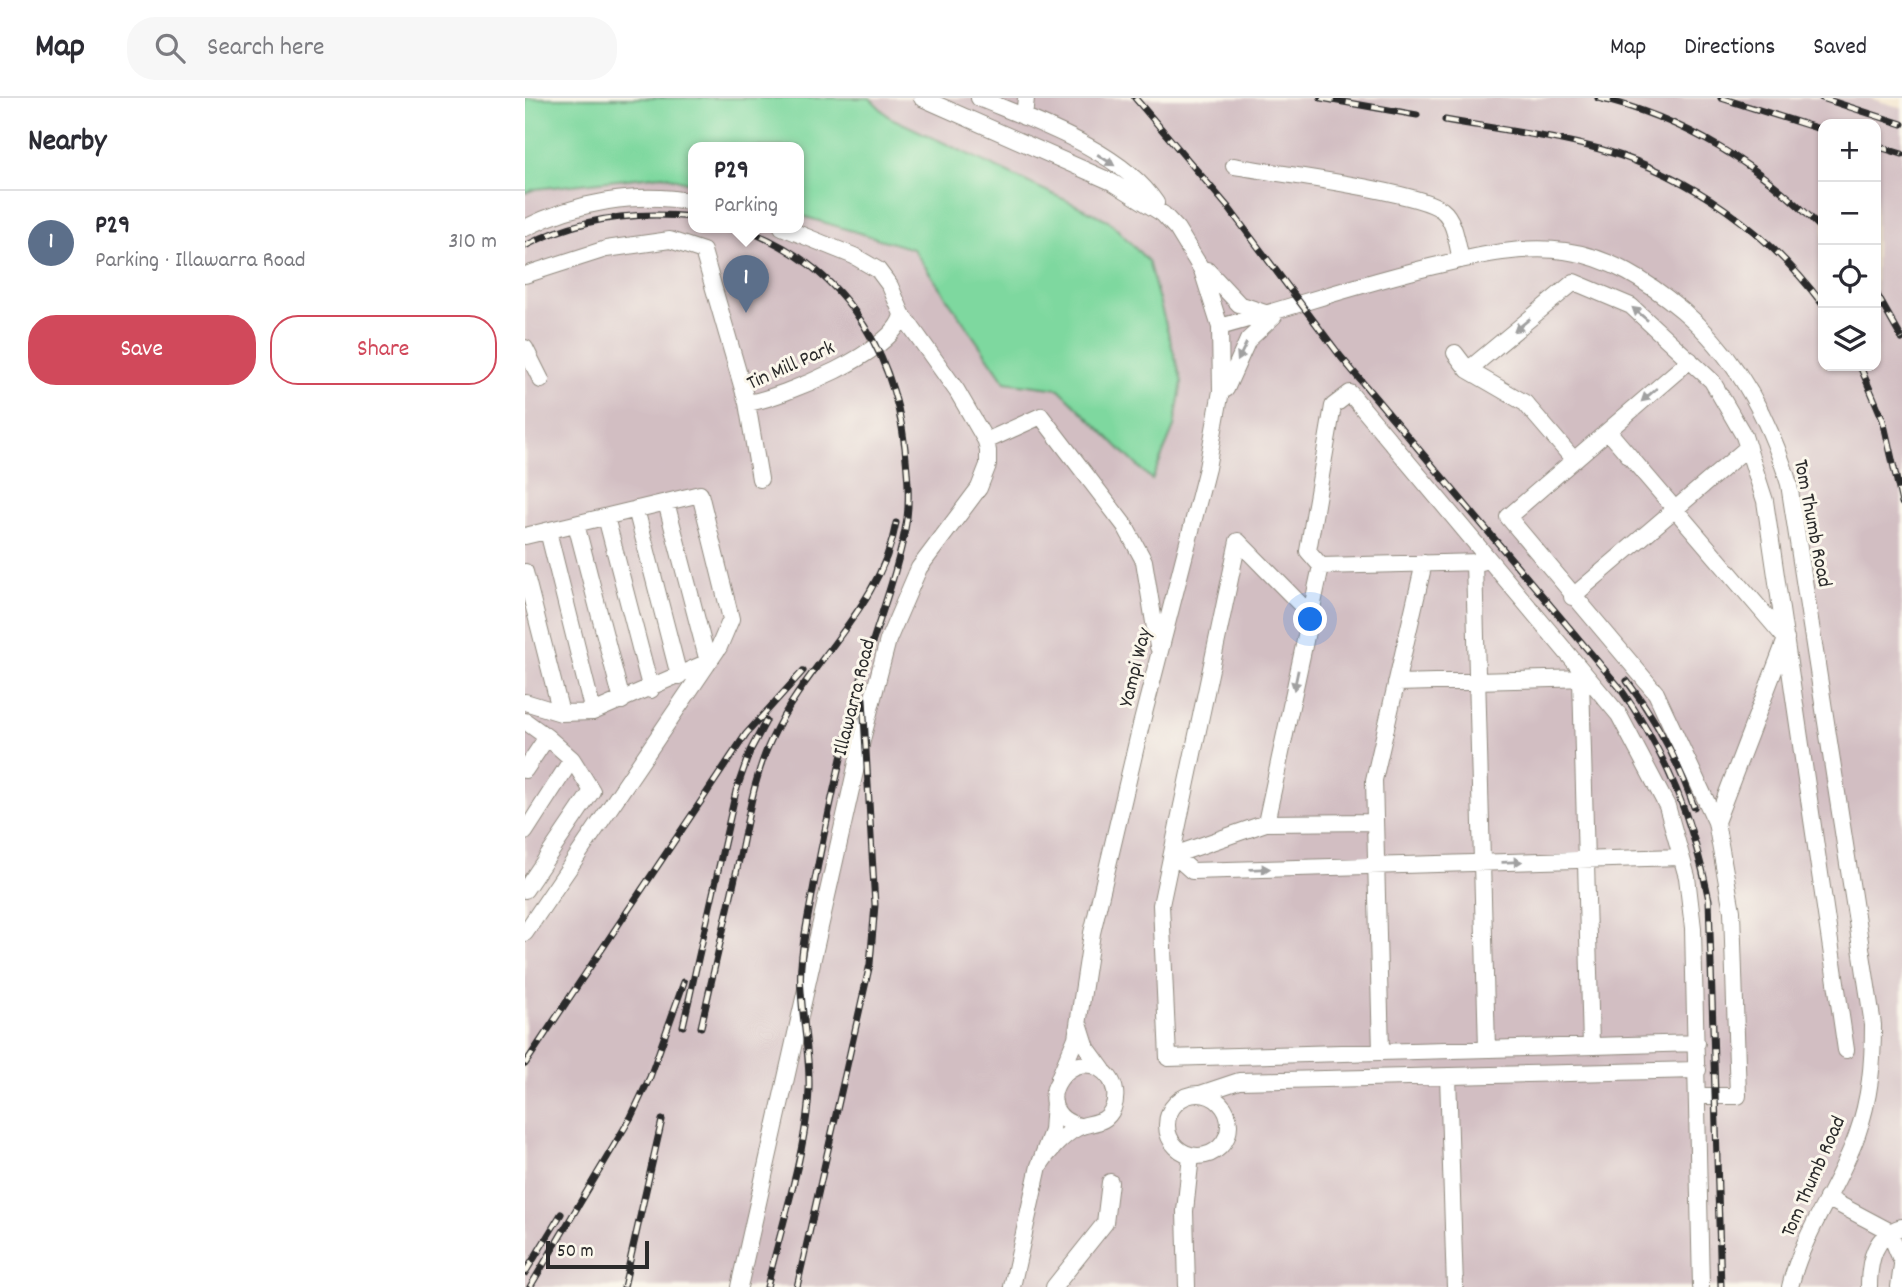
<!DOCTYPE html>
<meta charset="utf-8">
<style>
:root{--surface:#fff;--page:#f7f7f7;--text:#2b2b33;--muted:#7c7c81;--line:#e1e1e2;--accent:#d1495b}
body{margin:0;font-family:Dekko,sans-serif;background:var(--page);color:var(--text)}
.controls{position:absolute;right:21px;top:21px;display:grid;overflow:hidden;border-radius:14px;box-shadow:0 2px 5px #0004}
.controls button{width:63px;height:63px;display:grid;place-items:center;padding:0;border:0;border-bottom:2px solid var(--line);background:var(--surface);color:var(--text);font:35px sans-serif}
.scale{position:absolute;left:21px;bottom:18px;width:103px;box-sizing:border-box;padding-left:7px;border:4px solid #2b2b2b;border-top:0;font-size:19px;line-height:24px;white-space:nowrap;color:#2b2b2b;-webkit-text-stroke:5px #fbf7ec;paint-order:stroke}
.you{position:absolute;left:786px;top:522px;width:24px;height:24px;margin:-18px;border:5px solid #fff;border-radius:50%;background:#1a73e8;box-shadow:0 0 0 10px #1a73e833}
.badge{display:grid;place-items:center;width:46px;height:46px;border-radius:50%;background:var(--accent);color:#fff;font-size:23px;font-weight:700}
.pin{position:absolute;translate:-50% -58px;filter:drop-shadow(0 2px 4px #0008)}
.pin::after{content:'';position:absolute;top:37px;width:24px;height:21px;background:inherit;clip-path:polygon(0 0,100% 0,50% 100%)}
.popup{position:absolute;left:163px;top:44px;width:116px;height:91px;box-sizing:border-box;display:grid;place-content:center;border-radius:14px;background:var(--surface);filter:drop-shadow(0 2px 5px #0005);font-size:23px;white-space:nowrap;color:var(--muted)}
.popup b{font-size:26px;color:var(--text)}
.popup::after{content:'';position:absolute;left:50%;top:100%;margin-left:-14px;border:14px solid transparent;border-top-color:var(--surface)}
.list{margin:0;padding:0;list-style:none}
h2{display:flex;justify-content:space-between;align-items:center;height:91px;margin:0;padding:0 28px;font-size:30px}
h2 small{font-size:23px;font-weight:400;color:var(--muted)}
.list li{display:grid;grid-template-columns:46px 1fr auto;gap:21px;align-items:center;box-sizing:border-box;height:105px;padding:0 28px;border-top:2px solid var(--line)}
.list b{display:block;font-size:26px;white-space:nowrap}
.list p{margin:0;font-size:23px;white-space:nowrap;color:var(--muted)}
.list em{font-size:23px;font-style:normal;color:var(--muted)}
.actions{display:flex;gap:14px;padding:21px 28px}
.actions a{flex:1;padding:16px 0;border:2px solid var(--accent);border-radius:28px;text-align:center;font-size:24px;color:var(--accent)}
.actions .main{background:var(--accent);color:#fff}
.icon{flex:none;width:38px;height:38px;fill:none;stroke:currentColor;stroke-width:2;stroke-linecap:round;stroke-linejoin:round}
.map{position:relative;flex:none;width:1377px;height:1189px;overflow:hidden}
header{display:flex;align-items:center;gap:42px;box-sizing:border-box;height:98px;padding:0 35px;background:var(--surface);border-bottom:2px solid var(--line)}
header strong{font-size:33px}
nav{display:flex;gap:38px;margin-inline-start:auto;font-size:24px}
.search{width:490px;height:63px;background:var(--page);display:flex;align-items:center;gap:18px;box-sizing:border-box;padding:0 24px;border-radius:28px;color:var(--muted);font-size:26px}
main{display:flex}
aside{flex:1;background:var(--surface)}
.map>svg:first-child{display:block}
</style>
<header>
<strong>Map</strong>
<div class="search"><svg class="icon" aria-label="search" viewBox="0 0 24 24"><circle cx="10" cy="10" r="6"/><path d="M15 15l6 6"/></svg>Search here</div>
<nav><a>Map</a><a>Directions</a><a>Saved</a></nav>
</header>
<main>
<aside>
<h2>Nearby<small></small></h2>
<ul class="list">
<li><span class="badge" style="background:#5c6f8a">1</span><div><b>P29</b><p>Parking · Illawarra Road</p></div><em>310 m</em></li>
</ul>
<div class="actions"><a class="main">Save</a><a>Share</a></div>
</aside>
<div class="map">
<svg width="1377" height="1189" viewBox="0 0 1377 1189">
<rect width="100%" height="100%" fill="#fbf7ec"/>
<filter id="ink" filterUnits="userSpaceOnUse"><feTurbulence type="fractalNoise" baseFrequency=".0143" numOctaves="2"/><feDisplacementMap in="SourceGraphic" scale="14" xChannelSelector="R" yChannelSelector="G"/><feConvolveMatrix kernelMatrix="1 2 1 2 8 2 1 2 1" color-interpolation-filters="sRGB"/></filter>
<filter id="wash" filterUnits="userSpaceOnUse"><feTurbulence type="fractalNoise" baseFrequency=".00686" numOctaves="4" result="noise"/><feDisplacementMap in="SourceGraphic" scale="28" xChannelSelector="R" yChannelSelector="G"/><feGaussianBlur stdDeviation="1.57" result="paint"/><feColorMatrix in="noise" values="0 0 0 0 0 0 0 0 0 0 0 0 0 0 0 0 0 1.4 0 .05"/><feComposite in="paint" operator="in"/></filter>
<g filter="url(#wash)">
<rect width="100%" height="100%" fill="#f5e7d0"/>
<path fill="#d2bec2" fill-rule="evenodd" d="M0,0H1344L1377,10V1189H0ZM1298,26H1351V268H1298ZM168,49H274V129H168Z"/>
<path fill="#7ed89f" stroke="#548265" stroke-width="2" d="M0,0H345L364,19L583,122L623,163L657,284L649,329L627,382L534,291L480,284L388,151L274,117V49H168V86L138,77L10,91L0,95Z"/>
</g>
<g filter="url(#ink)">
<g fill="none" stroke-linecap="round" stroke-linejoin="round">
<g stroke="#90897e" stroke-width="18">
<path id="minor" d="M397,0L587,84L638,116L652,131L677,172L695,229C767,209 837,185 909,168C952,158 996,147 1040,153C1085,159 1123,184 1157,212C1211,258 1244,319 1264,386L1348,927C1348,966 1345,1000 1332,1037C1313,1090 1278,1134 1265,1189
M454,0C509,23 597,53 631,105
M499,19L501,0
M709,68C747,75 894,93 917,112C930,122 932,146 936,162
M0,130C51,104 113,93 168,104
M682,172L714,206L740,215
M0,177L81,151L145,142L178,153L222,305
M0,250L16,282
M930,255L943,272L1000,305L1049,362
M1165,262L983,419L1131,595L1191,724L1207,813L1213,998H1173
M943,272L1049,184L1106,208L1187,283L1219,338L1240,403L1321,952
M701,291L723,242L749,218
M1083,333L1261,541L1191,724
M461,343L516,318L600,428L619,463L633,549
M235,381L222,305C256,300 372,253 377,216
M111,411L154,578
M81,419L126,592
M51,426L97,603
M23,433L68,614
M0,438L175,396L206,521L194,549L0,835
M949,464L962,951
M796,468L783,453L808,308L825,295L1094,617L1142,708L1162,779L1168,830L1176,1189
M796,468L957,464
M0,474L36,615
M1047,499L1223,349
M785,516L713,443L636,807L643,960L1172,945
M1056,581L1066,948
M871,585L1063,580
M0,604L36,615L68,614L183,564L141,404
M0,623L22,639L0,672
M741,725L796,468
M0,734L47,661L22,639
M649,757L667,773L1156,759
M649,757L741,725L850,724
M0,792L67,693L47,661
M555,928L562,950L578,972
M856,954L849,682L899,465
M923,978L930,1189
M534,980L551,940L567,835L616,627L682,370L696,293L695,229
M642 1027a31 31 0 1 1 62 0a31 31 0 1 1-62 0Z
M675,996L714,983L1173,972
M514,1068C522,1055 538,1037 552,1030C566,1023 580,1028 588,1010C592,1000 591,988 584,979C550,937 496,1012 554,1028
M1302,1100L1364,1133L1377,1164
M214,1189L338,638L363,542L394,470L454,390L463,367V353L461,343L432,293L377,216L365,188L353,172L329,158L257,129
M487,1189L514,1068L527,1033L529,1004
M529,1189L580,1125L585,1084
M662,1189L660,1113L666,1058
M1344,1189C1344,1163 1349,1137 1377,1129
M1374,1189L1377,1167"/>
</g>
<use href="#minor" stroke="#fff" stroke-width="16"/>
<g stroke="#2b2b2b" stroke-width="7">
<path id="rail" d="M610,0L703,109L816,259L1095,590C1142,657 1168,722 1184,802L1196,1189
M796,0L892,17
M1073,0C1159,20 1237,68 1298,132
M1196,0L1298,32
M1297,0L1377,26
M920,22C972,31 1027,38 1078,52C1166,78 1244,134 1298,207
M1351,48L1377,56
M212,129C314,163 368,247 380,350C382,373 385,396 382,420C373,479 348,535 333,592C313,668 296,747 282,824C278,847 274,870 276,893C278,926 285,958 284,991C282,1051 256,1129 242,1189
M0,148C53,120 109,113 168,119
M1351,195L1377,241
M1335,268L1358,322L1377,405
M1102,583C1132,622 1153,663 1169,709
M158,928L211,693L225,653L241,623
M176,929C189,871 203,812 216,753C224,715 230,675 247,640C282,564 356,510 371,425
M0,966L221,636L278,573
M0,1175L36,1116
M5,1189L106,1019L125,979L159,884
M99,1189L137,1022
M272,1189L345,866L350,807L338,601"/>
</g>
<use href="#rail" stroke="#fbf7ec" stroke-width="4.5" stroke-dasharray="13" stroke-linecap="butt"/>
</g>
<defs><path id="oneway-solid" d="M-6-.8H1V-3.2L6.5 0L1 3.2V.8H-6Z" transform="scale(1.75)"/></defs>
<g fill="#a0a0a0">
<use href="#oneway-solid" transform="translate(581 62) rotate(33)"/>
<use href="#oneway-solid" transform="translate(1115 216) rotate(-140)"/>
<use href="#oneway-solid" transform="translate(997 227) rotate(141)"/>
<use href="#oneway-solid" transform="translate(717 254) rotate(116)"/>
<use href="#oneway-solid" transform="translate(1124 297) rotate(139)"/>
<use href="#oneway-solid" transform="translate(771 582) rotate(102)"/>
<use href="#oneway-solid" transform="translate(987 764) rotate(-2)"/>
<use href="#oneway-solid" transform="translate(735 771) rotate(-2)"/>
</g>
</g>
<g text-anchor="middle" stroke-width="6" stroke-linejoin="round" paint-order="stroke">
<g font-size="21" fill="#2b2b2b" stroke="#fbf7ec">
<text transform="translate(265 266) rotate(-24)" y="7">Tin Mill Park</text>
<text transform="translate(1289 425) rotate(79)" y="7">Tom Thumb Road</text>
<text transform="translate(609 569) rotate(-76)" y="7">Yampi Way</text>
<text transform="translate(328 599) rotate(-76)" y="7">Illawarra Road</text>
<text transform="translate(1287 1078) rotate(-66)" y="7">Tom Thumb Road</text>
</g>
</g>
</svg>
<div class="controls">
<button>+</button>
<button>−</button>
<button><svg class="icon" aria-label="locate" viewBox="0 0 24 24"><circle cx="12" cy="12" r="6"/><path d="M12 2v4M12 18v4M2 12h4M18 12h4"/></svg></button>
<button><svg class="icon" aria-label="layers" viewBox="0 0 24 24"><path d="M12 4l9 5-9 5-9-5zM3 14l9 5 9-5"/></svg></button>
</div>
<div class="scale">50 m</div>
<div class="you"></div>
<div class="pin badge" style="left:221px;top:215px;background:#5c6f8a">1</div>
<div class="popup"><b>P29</b>Parking</div>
</div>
</main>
